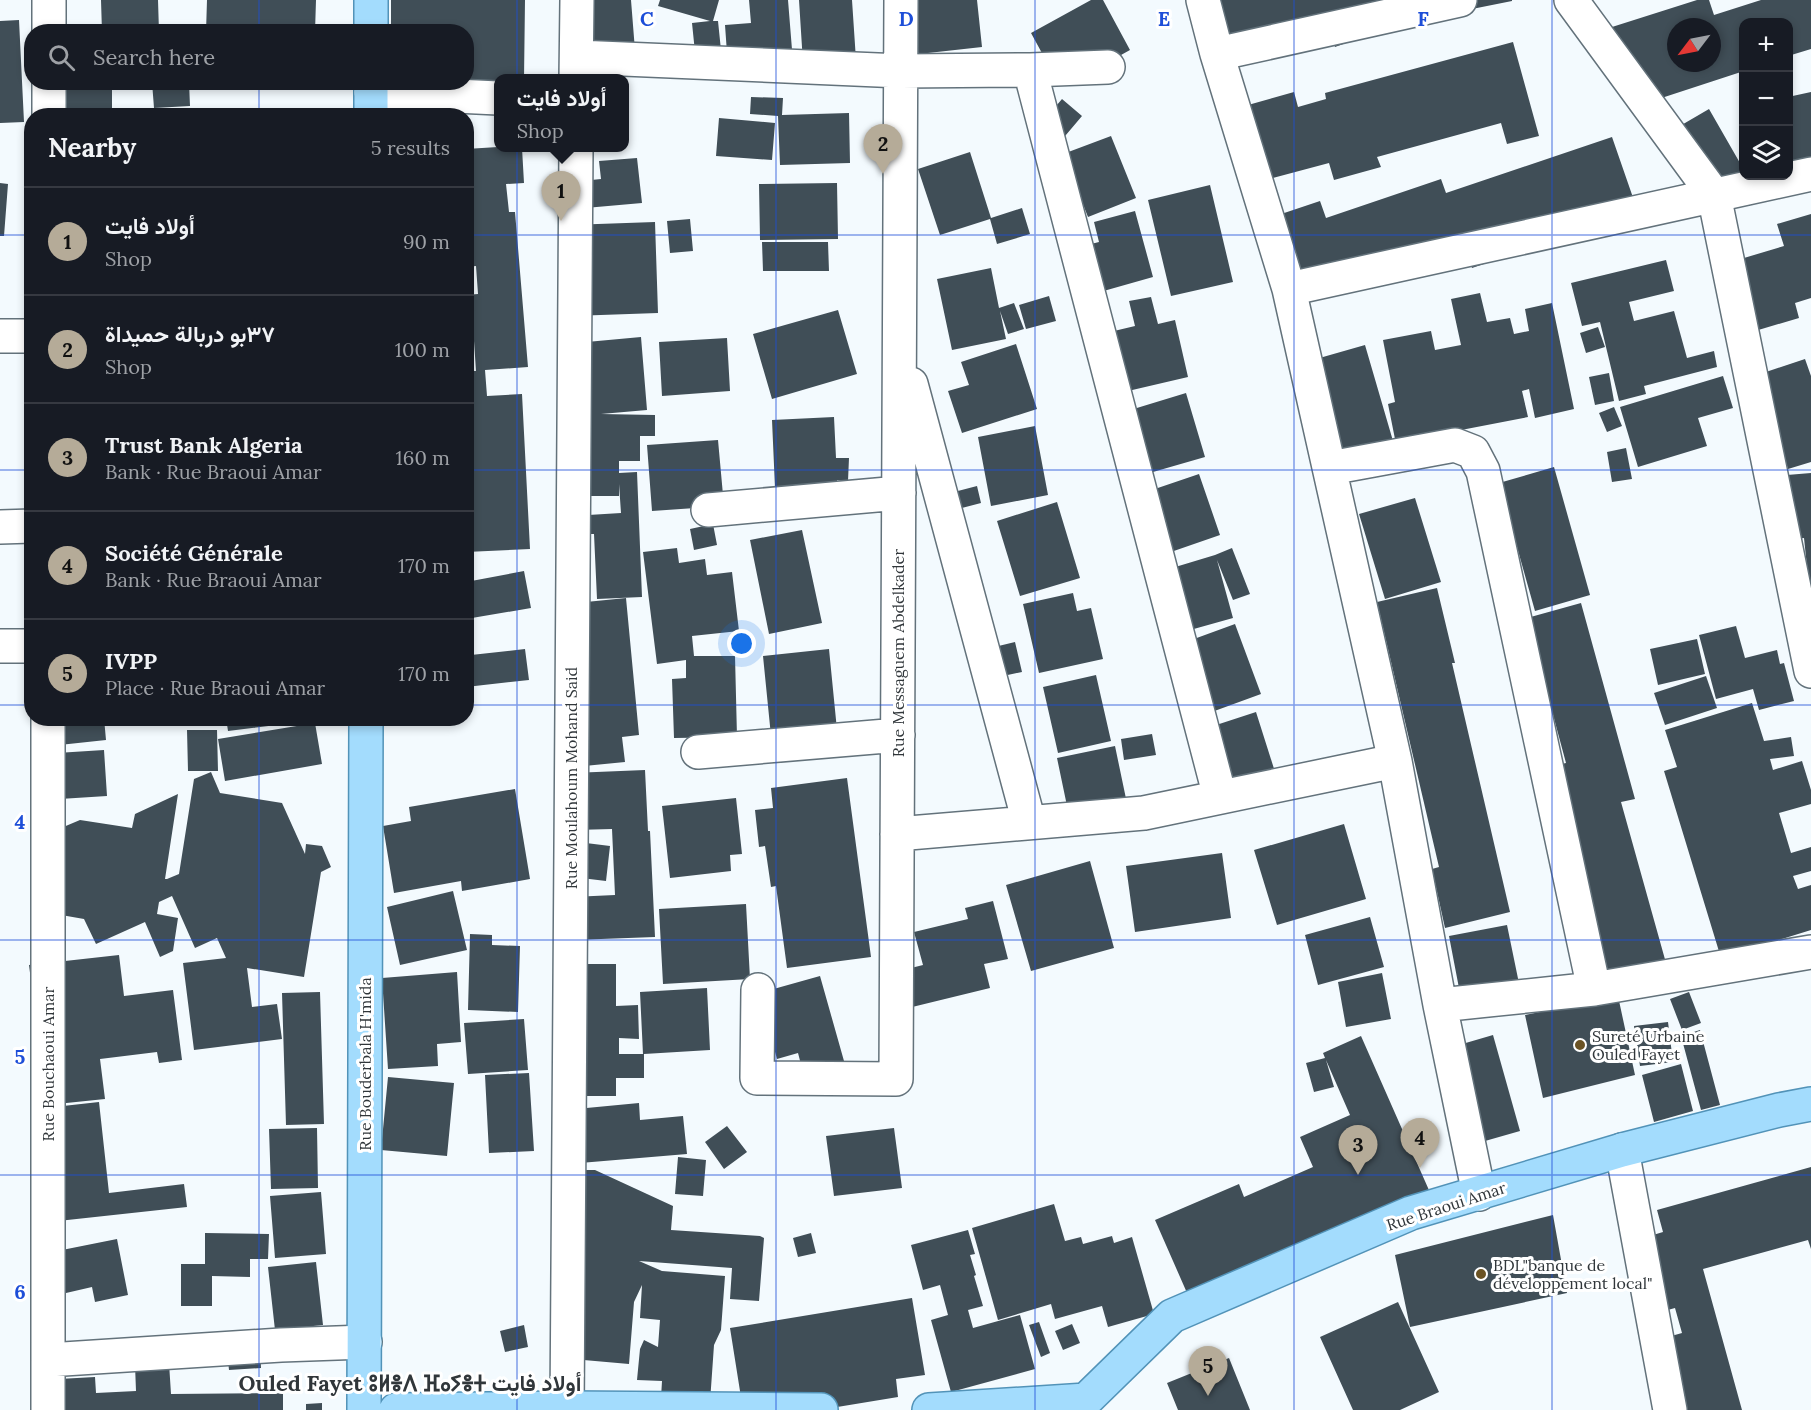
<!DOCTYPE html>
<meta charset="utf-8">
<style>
:root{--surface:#171b24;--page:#242831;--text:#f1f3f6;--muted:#9ea1a6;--line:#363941;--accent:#b5ab98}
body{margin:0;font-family:Lora,Vazirmatn,"Noto Sans Tifinagh",serif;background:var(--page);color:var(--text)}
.controls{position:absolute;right:18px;top:18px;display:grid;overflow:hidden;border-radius:12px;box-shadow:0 3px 9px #0003}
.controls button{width:54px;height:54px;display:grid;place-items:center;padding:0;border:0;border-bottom:2px solid var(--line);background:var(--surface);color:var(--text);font:30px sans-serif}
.compass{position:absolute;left:1667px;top:18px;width:54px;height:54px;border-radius:50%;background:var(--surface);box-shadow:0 3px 9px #0003;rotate:238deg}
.you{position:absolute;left:742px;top:644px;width:21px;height:21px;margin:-15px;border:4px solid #fff;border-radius:50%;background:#1a73e8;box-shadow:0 0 0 9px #1a73e833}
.badge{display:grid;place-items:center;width:39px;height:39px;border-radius:50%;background:var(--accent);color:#111;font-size:20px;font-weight:700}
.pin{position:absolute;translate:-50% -50px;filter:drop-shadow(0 2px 3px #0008)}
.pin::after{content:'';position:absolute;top:32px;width:21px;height:18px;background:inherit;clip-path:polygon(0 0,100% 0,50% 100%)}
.popup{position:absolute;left:494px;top:74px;width:135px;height:78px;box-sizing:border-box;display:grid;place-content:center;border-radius:12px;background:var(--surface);filter:drop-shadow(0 2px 4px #0005);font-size:20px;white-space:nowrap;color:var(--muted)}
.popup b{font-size:22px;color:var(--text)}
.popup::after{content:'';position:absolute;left:50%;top:100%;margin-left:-12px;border:12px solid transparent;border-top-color:var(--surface)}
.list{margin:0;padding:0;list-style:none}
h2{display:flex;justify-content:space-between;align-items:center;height:78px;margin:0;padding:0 24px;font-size:26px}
h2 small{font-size:20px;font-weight:400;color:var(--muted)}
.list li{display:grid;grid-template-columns:39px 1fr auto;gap:18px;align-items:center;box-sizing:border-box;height:108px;padding:0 24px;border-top:2px solid var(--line)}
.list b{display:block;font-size:22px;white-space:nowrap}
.list p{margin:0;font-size:20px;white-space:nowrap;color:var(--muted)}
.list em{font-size:20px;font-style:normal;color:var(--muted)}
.icon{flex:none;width:33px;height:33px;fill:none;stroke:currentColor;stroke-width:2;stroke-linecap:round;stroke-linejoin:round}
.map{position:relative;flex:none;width:1811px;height:1410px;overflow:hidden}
.search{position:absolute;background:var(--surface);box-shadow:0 3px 9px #0003;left:24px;top:24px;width:450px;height:66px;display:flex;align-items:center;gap:15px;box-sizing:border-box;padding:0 21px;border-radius:24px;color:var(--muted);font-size:22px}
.panel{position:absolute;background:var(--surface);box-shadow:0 3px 9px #0003;left:24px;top:108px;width:450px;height:618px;border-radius:24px}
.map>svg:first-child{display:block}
</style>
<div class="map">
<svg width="1811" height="1410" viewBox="0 0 1811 1410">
<rect width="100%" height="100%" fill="#f3fafe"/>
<path fill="#404e57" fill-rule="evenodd" d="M101,0H158L159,32H102Z
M207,0H316L315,32H206Z
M391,0H525L524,79H498V108L466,82V32H391Z
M567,0H631L636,63L572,68Z
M660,0H719L713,21H718L722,60L696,62L692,23L710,21L658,6Z
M749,0H788L793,62L728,67L725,25L751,23Z
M799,0H852L856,60L803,63Z
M904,0H977L982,47L910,55Z
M1091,0H1103L1130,50L1094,70L1055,77L1031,33Z
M1200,0H1429L1433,11L1335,47L1329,29L1222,59Z
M1444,0H1512V1L1447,14Z
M1697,0H1709L1714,15L1761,0H1811V49L1788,56V22H1744V71L1637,106L1612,27ZM1676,27H1712V63H1676Z
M19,20L24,122L0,123V21Z
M1513,42L1539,136L1507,144L1501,123L1377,157L1381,167L1334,180L1329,163L1262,181L1241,107L1294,92L1298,107L1326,99L1325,93Z
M152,82H189L190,106L154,108Z
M46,83L112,84V116H45Z
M1811,92V172L1794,176L1788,154V97Z
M751,97L783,98L782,115L849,113L850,163L780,165L778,116L750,114Z
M1062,99L1082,116L1060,142L1040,125Z
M1709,109L1744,170V174L1698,200L1661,137Z
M719,118L775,123L772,160L716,156Z
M1111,136L1136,198L1088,217L1063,154Z
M1612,137L1638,212L1472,268L1462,239L1291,301L1263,220L1320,201L1326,218L1441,179L1446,193Z
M498,147L522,148L524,183L506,184L509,212H515L528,367L485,370L487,396L522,394L530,549L466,552V371H476L473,326H466V295L478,294L476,266L466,267V149Z
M970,152L991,218L1022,208L1030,234L997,244L990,219L940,235L918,169Z
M637,158L642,203L574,209L572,182L601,179L599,161Z
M0,183L8,184L4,236H0Z
M837,183L838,239L760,240L759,184Z
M1210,185L1233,282L1171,296L1148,200Z
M1135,211L1153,277L1100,292L1087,245L1099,242L1094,222Z
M1811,214V298L1795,303L1799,318L1755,331L1734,261L1784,246L1777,224Z
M690,219L693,251L670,253L667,221Z
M655,222L658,313L572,316L569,225Z
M762,242H828L829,271H763Z
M1666,260L1674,291L1629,302L1634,321L1674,311L1687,358L1714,351L1717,367L1644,386L1646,394L1619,401L1600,322L1582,326L1571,283Z
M991,268L999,308L1014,303L1024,329L1008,334L1000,311L1006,339L952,350L937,279Z
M1480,293L1487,322L1510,318L1514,334L1529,331L1525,309L1552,303L1574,409L1535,418L1529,389L1522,391L1528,417L1430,436L1399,459L1388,404L1395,402L1383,340L1431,331L1435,350L1461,345L1451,299Z
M1049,296L1056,321L1026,329L1019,305Z
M1151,297L1158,324L1175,320L1188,377L1128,391L1114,331L1135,326L1129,301Z
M838,310L857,374L772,399L753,334Z
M1598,327L1605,347L1586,353L1580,333Z
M641,337L647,410L601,414L655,415V436H640V461H619V473L637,472L642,597L597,599L594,534H573L572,516L621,513L619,484V496H573L565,344Z
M727,338L730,391L662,396L659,342Z
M1016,344L1037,409L962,433L948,391L969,385L961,362Z
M1365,345L1393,441L1325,460L1316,359Z
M1805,359L1811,376V462L1788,469L1757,375Z
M1609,373L1614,401L1595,405L1589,377Z
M1723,376L1733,408L1698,418L1707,446L1638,467L1620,407Z
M1186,393L1205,457L1146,474L1127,411Z
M1614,407L1622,426L1607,432L1599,413Z
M834,417L836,458H849L848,481L837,480V485L775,488L772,420Z
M1035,426L1048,495L991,506L978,437Z
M718,440L724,506L652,511L647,445Z
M1626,448L1632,479L1612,482L1607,452Z
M1554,467L1590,595L1535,611L1499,483Z
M1811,473V586H1809L1804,538L1794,539L1787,475Z
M1199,474L1220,535L1168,553L1146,492Z
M977,486L981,503L958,509L954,492Z
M1415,498L1441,582L1385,599L1359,514Z
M1057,502L1080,578L1020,596L997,521Z
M713,524L717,545L694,550L690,529Z
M802,530L822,623L769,634L750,540Z
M677,548L679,563L705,559L707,575L732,572L739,631L692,636L694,656H735L737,737L674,738L672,679L686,678V660L657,664L643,552Z
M1232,548L1250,594L1233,600L1217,560L1233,618L1183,632L1172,568L1215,555Z
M524,571L531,608L466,619V582Z
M1437,588L1455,663H1452L1510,912L1445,928L1432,869L1439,867L1377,602Z
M1073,593L1077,611L1091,608L1103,659L1039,673L1023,604Z
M626,598L639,735L622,737L625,762L574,767L566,604Z
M1581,603L1635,799L1621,802L1666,963L1606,979L1597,945L1601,944L1553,766L1566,763L1527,618Z
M1235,624L1261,694L1209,713L1183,643Z
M1736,626L1745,658L1777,650L1780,664L1784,663L1794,701L1759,710L1753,689L1716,699L1699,635Z
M1697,639L1705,674L1658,685L1650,649Z
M1015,642L1022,672L989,679L982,650Z
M471,648V655L525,649L529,680L466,687V649Z
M829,649L837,730L771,736L763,656Z
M1096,675L1111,741L1058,753L1043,687Z
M1706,676L1717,708L1665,725L1654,693Z
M1752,703L1764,741L1791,737L1794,756L1770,759L1773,770L1802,761L1811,790V804L1779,813L1791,853L1811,847V871L1793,876L1798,889L1811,885V930L1721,958L1664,771L1677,767L1665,730Z
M1256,712L1276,775L1227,791L1207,728Z
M47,718H104L106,740L50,746Z
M226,718H318V720L228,731Z
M315,723L322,764L225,781L218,739Z
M187,730H217L218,771H188Z
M1152,734L1156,755L1124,760L1121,739Z
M1115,746L1129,813L1071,825L1057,758Z
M104,750L107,796L44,800L41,754Z
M645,770L648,831H650L655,937L574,940L572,897L615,895L612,829L575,830L572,773Z
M211,772L220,793L282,803L305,854L306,844L322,846L331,867L321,872L304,977L247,968L252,1007L277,1004L282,1039L194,1050L183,963L226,958L217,938L195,948L172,896L159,902L157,914L178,918L173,951L160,957L145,922L96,944L84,919L44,912L42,836L80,820L132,828L135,814L178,794L165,879H167L179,874L194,779Z
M847,778L871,957L787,968L776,886L771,887L765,846L759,847L755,810L773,808L771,788Z
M515,789L530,879L462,891L461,881L394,893L383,826L411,821L409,807Z
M736,798L742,854L730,855L731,871L670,878L662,806Z
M1344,824L1366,899L1277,925L1254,850Z
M578,842L610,846L606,881L573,877Z
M1222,853L1231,918L1135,932L1126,866Z
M1090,861L1114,948L1031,971L1006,885Z
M453,891L467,950L400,965L387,907Z
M993,901L1008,959L984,964L990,988L904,1009L895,972L923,965L914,932L968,919L965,908Z
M746,904L750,979L663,984L659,909Z
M1370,917L1384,967L1318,985L1305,935Z
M1507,925L1522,998L1463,1009L1449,936Z
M470,934L492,935V945L520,946L518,1012L468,1010Z
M119,955L124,996L173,990L182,1060L159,1063L157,1052L100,1059L105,1099L47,1105L29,965Z
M572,964H616V1006L638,1005L639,1039L619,1038V1054H643L640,992L707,988L710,1050L644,1054V1078H616V1096H573Z
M457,972L461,1042L437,1044L438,1066L388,1069L382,978Z
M1382,973L1391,1019L1346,1027L1338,982Z
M820,976L844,1061L803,1072L798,1053L777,1059L759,993Z
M320,992L324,1124L286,1125L282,993Z
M1689,992L1701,1023L1682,1030L1670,999Z
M1618,996L1635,1075L1543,1098L1525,1015Z
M524,1019L528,1070L468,1074L464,1023Z
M1668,1022L1673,1062L1640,1066L1634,1026Z
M1700,1030L1720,1105L1701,1110L1681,1036Z
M1493,1035L1520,1131L1478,1143L1452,1047Z
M1361,1036L1432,1197L1191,1302L1155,1220L1239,1184L1244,1197L1313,1167L1300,1137L1350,1115L1326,1060L1334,1087L1314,1092L1306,1063L1325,1058L1323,1053Z
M1681,1064L1693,1111L1654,1122L1642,1075Z
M529,1073L534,1151L489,1153L485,1075Z
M388,1077L454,1083L447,1156L381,1150Z
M99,1102L109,1193L184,1184L187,1207L49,1222L36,1109Z
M639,1103L640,1120L683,1116L687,1154L580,1163L576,1109Z
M727,1126L747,1152L724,1169L705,1142Z
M317,1128L318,1188L271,1189L269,1129Z
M894,1128L902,1188L834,1196L826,1136Z
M678,1157L706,1160L703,1196L675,1194Z
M1811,1167V1249L1808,1240L1703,1269L1742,1410H1677L1657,1340L1682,1333L1675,1308L1653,1314L1633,1241L1663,1232L1657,1210Z
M583,1170H595L673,1206L671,1230L760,1236L764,1238L759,1301L730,1299L732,1268L639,1261L662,1271L725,1276L721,1330L714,1345L710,1402L661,1398L662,1381L637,1380L640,1349L644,1340L658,1347L660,1320L640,1318L642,1285L634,1302L629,1364L561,1358Z
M321,1192L326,1254L275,1258L270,1196Z
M1054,1204L1065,1241L1081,1237L1083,1244L1112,1236L1114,1243L1132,1237L1154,1314L1108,1327L1102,1306L1055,1319L1051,1304L998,1320L972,1228Z
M1553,1215L1567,1293L1410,1327L1395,1255Z
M968,1230L975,1254L970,1255L976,1275L974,1276L983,1306L968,1310L973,1328L1020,1315L1035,1369L951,1392L931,1320L948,1315L940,1285L923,1290L911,1245Z
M205,1233L269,1234L268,1259H250V1277L212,1276V1306H181V1264H205Z
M811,1233L816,1253L798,1257L793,1238Z
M117,1239L128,1295L95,1302L92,1287L66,1293L57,1251Z
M316,1262L323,1325L275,1330L268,1267Z
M912,1298L925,1375L896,1379L898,1397L819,1410H743L730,1328Z
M1398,1302L1439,1392L1400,1410H1353L1320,1337Z
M1039,1322L1050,1353L1041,1357L1029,1325Z
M1072,1324L1080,1343L1063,1350L1055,1331Z
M524,1325L528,1347L505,1352L500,1331Z
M260,1348L261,1368L229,1370L227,1351Z
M1229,1358L1250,1410H1178L1167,1383Z
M169,1363L171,1394L283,1393V1410H61L59,1379L95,1377L96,1393L136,1391L135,1365Z
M322,1403V1410H306V1404Z"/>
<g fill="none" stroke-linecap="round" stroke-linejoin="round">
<g stroke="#63727b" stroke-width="36">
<path id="minor" d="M49,0V32
M1203,0L1217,54L1289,289L1395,761L1440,1005L1479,1194
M1571,0L1714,195L1811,671
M1217,54L1460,0
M577,57L901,71L1030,70L1108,67
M1030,70L1220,797
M576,79L577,0
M49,82V116
M371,92L498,98
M1289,289L1811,174
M0,336H32
M911,384L1029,822
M1330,468L1455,445L1473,452L1483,471L1594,989
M708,510L899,493
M0,527L32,526
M0,646H32
M48,718V1410
M698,752L898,735
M897,834L1144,813L1395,761
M758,990L757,1078L896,1079L901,0
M1440,1005L1594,989L1811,952
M1622,1150L1670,1410
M48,1360L281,1345L365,1342
M567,1410L576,148"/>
</g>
<g stroke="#5293b8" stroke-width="36">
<path id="major" d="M371,32V0
M371,116V82
M1086,1400L1172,1316L1411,1213L1622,1150L1779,1110L1811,1104
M364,1410L366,718
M396,1410L567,1408L821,1410
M929,1410L1086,1400"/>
</g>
<use href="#minor" stroke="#fff" stroke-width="33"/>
<use href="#major" stroke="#a3dcfd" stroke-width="33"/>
</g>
<path fill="none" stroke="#1d4ed8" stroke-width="1.5" stroke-opacity="0.55" d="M259,0V32M517,0V1410M776,0V1410M1035,0V1410M1294,0V1410M1552,0V1410M259,82V116M0,235H32M466,235H1811M0,470H32M466,470H1811M0,705H32M466,705H1811M259,718V1410M0,940H1811M0,1175H1811"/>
<g fill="#6b5324" stroke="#fff" stroke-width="2">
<circle cx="1580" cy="1045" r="6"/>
<circle cx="1481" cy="1274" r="6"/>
</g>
<g text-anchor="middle" stroke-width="6" stroke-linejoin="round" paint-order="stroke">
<g font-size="16" fill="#30363a" stroke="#fff">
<text transform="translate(898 653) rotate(-90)" y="6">Rue Messaguem Abdelkader</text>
<text transform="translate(571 778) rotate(-90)" y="6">Rue Moulahoum Mohand Said</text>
<text transform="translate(48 1064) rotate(-90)" y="6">Rue Bouchaoui Amar</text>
<text transform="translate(365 1064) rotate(-90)" y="6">Rue Bouderbala H'mida</text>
<text transform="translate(1446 1206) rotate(-18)" y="6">Rue Braoui Amar</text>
</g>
<g font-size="16" fill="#30363a" stroke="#fff" text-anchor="start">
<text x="1592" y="1042">Sureté Urbaine<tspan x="1592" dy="18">Ouled Fayet</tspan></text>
<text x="1493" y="1271">BDL"banque de<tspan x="1493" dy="18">développement local"</tspan></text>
</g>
<g font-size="22" font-weight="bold" fill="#30363a" stroke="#fff">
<text x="410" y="1391">Ouled Fayet ⵓⵍⴻⴷ ⴼⴰⵢⴻⵜ أولاد فايت</text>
</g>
</g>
<g font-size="20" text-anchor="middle" font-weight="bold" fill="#1d4ed8" stroke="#fff" stroke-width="6" stroke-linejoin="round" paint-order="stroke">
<text x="647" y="26">C</text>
<text x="906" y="26">D</text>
<text x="1164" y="26">E</text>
<text x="1423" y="26">F</text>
<text x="20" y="829">4</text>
<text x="20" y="1064">5</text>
<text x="20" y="1299">6</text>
</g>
</svg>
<div class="controls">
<button>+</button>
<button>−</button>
<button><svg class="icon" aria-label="layers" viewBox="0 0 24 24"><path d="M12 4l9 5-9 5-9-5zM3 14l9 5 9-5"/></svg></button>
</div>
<svg class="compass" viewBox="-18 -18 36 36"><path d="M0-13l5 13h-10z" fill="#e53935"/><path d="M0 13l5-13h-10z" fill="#9ea1a6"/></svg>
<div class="you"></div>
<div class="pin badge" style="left:561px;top:221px">1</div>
<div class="popup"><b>أولاد فايت</b>Shop</div>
<div class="pin badge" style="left:883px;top:174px">2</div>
<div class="pin badge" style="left:1358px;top:1175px">3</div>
<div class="pin badge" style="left:1420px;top:1168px">4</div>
<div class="pin badge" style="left:1208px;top:1396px">5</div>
<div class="search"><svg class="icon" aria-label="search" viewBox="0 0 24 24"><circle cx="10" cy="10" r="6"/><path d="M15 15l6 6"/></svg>Search here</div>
<section class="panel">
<h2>Nearby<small>5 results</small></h2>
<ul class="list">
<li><span class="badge">1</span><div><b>أولاد فايت</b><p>Shop</p></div><em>90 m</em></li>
<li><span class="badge">2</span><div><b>٣٧بو دربالة حميداة</b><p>Shop</p></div><em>100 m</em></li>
<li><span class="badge">3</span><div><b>Trust Bank Algeria</b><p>Bank · Rue Braoui Amar</p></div><em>160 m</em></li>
<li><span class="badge">4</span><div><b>Société Générale</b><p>Bank · Rue Braoui Amar</p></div><em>170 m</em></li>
<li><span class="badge">5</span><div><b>IVPP</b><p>Place · Rue Braoui Amar</p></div><em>170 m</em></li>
</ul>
</section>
</div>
